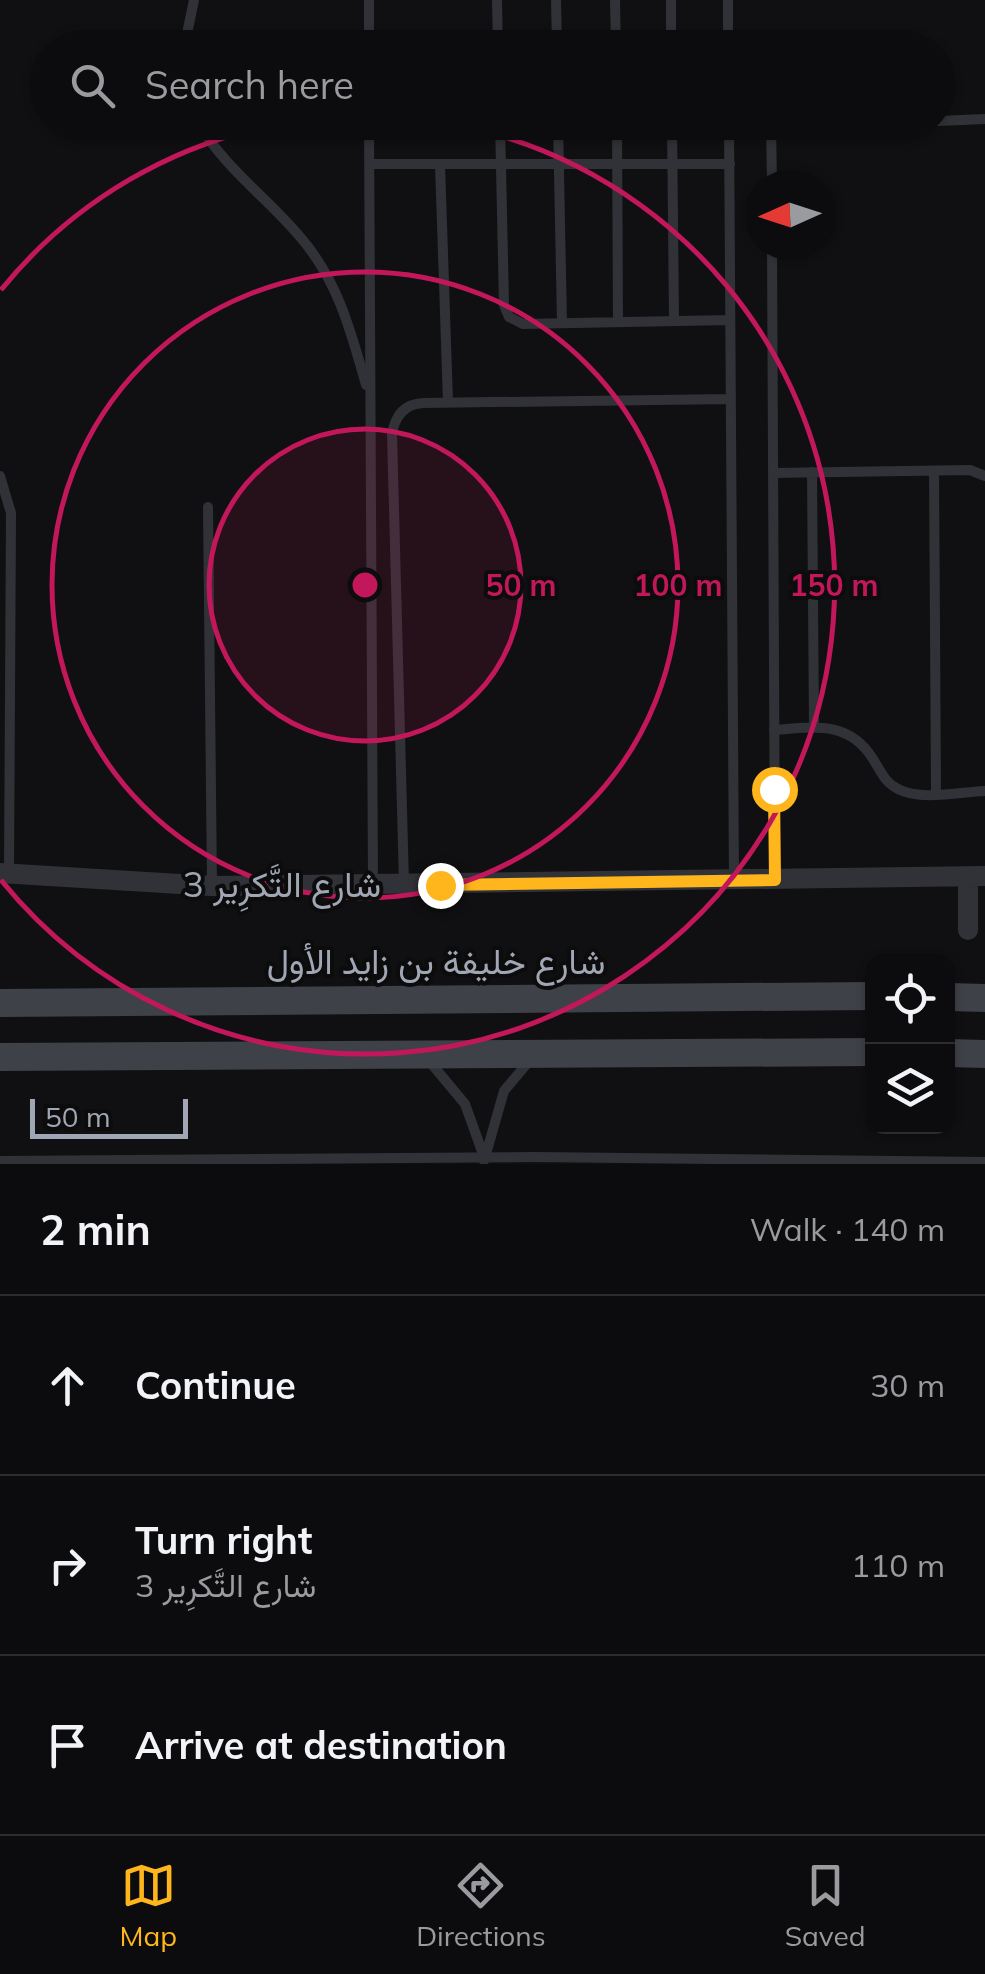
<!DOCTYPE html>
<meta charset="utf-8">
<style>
:root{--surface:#0c0c0e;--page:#151517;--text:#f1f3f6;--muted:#9a9b9e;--line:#2c2c2e;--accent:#ffb51c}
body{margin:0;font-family:Mulish,Vazirmatn,sans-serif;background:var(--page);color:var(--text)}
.controls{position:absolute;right:30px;bottom:30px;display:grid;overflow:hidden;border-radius:20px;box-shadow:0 2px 8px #0004}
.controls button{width:90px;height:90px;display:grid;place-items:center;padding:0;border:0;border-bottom:2px solid var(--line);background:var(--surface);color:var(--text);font:50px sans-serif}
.compass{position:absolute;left:745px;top:170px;width:90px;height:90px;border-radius:50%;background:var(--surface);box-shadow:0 2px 8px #0004;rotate:267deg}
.scale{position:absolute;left:30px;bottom:25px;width:158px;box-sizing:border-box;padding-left:10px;border:5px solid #a0a6b4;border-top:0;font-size:28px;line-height:35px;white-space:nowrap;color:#a0a6b4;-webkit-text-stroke:8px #0c0c0d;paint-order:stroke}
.stop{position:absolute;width:30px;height:30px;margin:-22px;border:8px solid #ffb51c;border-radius:50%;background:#fff}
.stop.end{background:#ffb51c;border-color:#fff;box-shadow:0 2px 10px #0008}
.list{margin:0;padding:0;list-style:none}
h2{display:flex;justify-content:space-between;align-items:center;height:130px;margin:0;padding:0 40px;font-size:42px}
h2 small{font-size:32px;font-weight:400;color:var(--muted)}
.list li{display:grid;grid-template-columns:65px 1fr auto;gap:30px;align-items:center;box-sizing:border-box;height:180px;padding:0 40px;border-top:2px solid var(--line)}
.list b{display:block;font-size:38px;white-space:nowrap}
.list p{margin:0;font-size:32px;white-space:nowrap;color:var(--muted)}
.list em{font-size:32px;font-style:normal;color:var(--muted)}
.icon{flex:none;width:55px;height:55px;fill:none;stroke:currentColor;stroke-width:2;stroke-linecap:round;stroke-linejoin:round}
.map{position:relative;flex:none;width:985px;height:1164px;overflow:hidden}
.search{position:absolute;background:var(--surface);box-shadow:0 2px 8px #0004;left:30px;right:30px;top:30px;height:110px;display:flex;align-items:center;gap:25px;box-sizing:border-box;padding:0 35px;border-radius:55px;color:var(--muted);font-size:38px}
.sheet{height:670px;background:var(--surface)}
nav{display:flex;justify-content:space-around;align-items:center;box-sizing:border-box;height:140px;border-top:2px solid var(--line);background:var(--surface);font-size:28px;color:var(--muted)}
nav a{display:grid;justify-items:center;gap:5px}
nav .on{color:var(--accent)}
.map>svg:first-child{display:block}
</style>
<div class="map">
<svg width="985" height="1164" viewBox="0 0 985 1164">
<rect width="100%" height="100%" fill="#101012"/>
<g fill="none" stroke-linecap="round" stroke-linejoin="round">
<path stroke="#313237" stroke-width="10" d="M369,0V48
M497,0L498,48
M556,0L557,48
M615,0L616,48
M671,0V48
M728,0V48
M184,48L194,0
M938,121L985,119
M198,122C224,168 268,198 301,238C338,281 351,332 366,385
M369,122L373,885
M500,122L504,305L509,317L523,324L730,320
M558,122L562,323
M617,122L618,322
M672,122L674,321
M729,122L734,881
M771,122L772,185
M771,127L892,122
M370,164H730
M440,164L448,402
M772,245L775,879
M934,471L936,792
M812,472L814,727
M774,473L970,470L985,476
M0,476L11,513L9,873
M208,507L212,886
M774,730C813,727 849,720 873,759C881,771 884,782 898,789C921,801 960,792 985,791
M404,884L392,434C395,416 404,404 423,403L731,399
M430,1062L465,1104L484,1157
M0,1161L535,1157L985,1162
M484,1161L504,1091L530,1060"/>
<path stroke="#313237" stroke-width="20" d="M0,873L212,886L985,876
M968,930V876"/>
<path stroke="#3f4148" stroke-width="28" d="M948,997L985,998
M0,1003L872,996
M948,1053L985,1054
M0,1057L872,1052"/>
</g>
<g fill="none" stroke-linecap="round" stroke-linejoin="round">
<path stroke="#ffb51c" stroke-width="12" d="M440,885L775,880L774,789"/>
</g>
<circle cx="365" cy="585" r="156" fill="#c2185b" fill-opacity=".12"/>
<g fill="none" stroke="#c2185b" stroke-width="5">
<circle cx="365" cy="585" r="156"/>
<circle cx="365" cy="585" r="313"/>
<path d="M1 290A469 469 0 0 1 284 123M446 123A469 469 0 1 1 1 880"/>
</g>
<g text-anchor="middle" stroke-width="8" stroke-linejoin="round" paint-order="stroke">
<g font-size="35" fill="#a0a6b4" stroke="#0c0c0d">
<text x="282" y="897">شارع التَّكرِير 3</text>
<text x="436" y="974">شارع خليفة بن زايد الأول</text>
</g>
</g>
<circle cx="365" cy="585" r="15" fill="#c2185b" stroke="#0c0c0d" stroke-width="5"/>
<g font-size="30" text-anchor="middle" font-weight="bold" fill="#c2185b" stroke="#0c0c0d" stroke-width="8" stroke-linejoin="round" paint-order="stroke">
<text x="521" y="596">50 m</text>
<text x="678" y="596">100 m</text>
<text x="834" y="596">150 m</text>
</g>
</svg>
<div class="controls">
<button><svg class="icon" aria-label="locate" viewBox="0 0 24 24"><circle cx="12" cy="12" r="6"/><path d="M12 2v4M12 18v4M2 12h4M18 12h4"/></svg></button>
<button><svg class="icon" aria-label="layers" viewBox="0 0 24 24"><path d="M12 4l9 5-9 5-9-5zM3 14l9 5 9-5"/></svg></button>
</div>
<svg class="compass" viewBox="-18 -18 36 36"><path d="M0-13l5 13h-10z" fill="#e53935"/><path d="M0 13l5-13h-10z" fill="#9a9b9e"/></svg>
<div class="scale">50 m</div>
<div class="stop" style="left:774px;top:789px"></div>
<div class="stop end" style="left:440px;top:885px"></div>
<div class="search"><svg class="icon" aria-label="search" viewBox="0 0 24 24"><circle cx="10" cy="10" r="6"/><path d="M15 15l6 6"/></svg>Search here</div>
</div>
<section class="sheet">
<h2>2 min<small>Walk · 140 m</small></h2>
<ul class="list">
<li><svg class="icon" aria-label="ahead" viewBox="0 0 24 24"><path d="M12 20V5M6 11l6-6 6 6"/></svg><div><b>Continue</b></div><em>30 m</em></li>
<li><svg class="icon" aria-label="right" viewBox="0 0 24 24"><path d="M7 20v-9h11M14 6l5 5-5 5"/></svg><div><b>Turn right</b><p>شارع التَّكرِير 3</p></div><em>110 m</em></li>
<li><svg class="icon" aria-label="arrive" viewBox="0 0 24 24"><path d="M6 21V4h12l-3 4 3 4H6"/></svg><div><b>Arrive at destination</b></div></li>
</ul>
</section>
<nav>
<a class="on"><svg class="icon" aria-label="map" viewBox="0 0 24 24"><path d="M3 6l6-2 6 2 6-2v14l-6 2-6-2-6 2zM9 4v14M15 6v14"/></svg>Map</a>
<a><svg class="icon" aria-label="directions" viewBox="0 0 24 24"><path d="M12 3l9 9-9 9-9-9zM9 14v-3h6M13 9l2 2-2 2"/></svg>Directions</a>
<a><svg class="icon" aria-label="saved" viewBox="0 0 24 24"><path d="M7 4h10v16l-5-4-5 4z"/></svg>Saved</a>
</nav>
